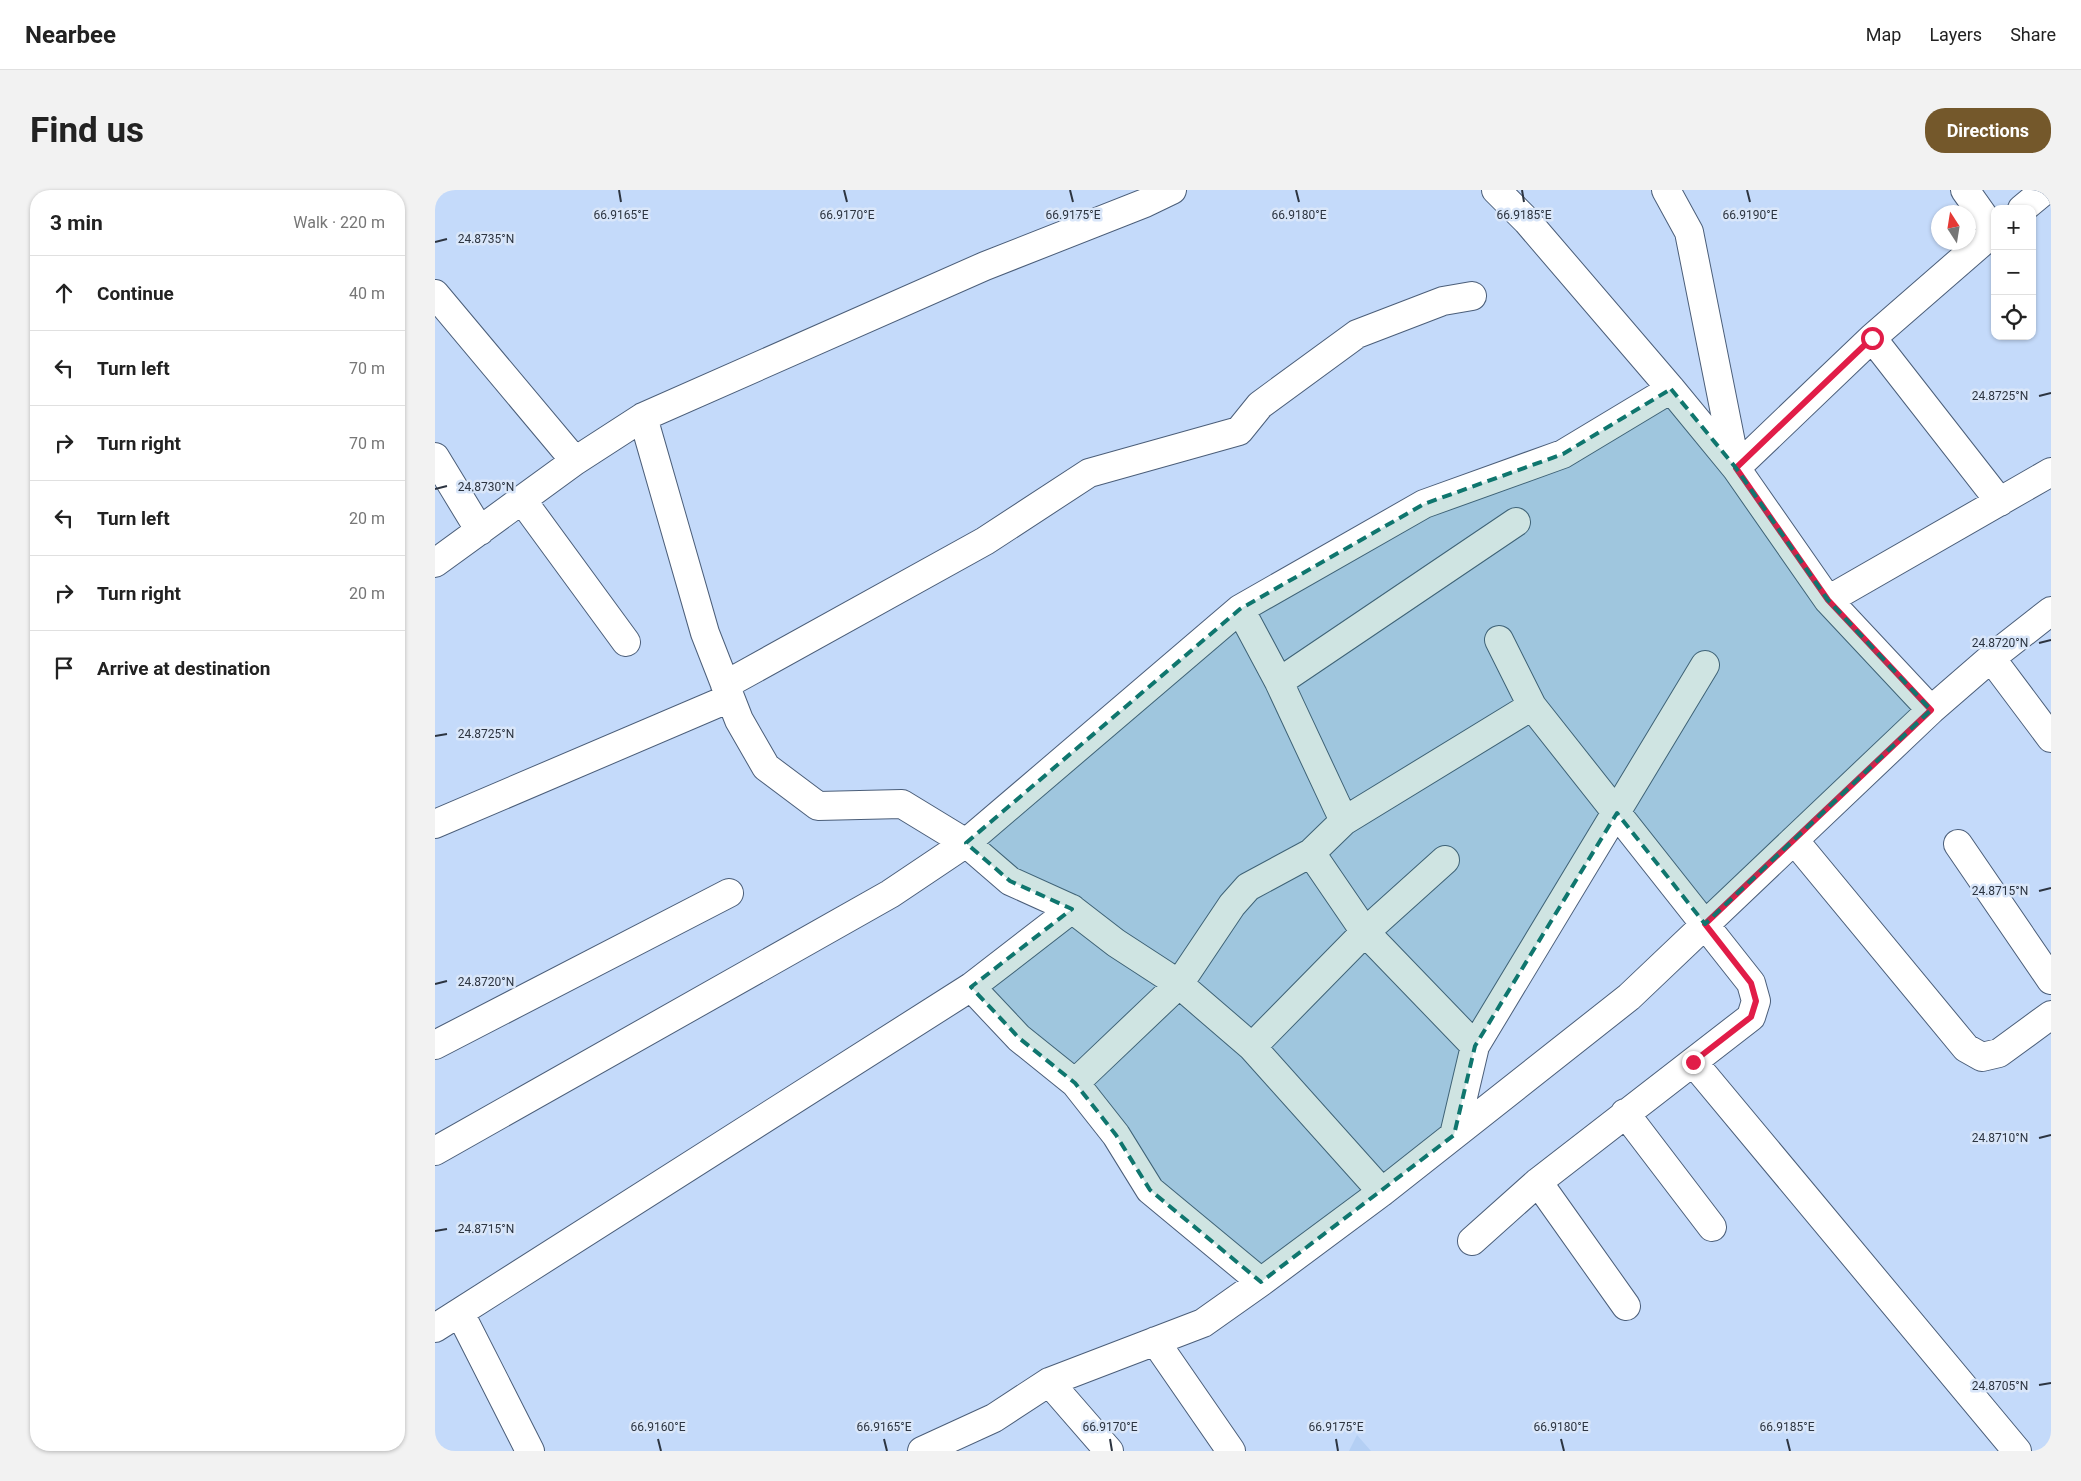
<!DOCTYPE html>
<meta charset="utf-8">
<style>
:root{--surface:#fff;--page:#f2f2f2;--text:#222;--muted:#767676;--line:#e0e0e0;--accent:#74582b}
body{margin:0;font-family:Roboto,sans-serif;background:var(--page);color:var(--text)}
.controls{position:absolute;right:15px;top:15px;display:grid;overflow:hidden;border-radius:10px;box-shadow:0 1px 4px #0004}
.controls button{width:45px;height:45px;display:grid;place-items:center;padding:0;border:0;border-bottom:1px solid var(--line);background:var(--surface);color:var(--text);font:25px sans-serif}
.compass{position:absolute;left:1496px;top:15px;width:45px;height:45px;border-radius:50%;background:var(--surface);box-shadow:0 1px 4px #0004;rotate:348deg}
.stop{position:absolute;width:15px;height:15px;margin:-11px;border:4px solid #e11d48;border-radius:50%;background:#fff}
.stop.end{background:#e11d48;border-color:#fff;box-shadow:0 1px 5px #0008}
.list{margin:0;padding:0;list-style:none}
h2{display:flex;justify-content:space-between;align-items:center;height:65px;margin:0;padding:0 20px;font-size:21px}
h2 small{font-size:16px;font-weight:400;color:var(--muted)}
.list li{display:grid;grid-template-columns:32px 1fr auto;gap:15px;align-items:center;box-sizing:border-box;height:75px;padding:0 20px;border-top:1px solid var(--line)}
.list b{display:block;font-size:19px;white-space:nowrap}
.list em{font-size:16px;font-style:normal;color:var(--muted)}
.icon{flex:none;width:28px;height:28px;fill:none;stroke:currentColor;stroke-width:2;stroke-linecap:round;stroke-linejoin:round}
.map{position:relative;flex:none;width:1616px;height:1261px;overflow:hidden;border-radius:20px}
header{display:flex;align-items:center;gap:30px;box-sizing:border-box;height:70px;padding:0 25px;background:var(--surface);border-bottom:1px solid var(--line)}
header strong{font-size:24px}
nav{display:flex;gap:28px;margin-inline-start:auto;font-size:18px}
.intro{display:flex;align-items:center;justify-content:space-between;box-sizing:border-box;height:120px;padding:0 30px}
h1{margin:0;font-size:35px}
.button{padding:12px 22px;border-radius:20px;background:var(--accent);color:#fff;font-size:18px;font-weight:700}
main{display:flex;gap:30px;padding:0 30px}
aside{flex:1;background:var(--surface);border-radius:20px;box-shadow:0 1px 4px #0004}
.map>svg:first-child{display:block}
</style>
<header>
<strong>Nearbee</strong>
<nav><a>Map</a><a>Layers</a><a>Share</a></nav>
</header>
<div class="intro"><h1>Find us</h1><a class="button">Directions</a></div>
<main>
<aside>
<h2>3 min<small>Walk · 220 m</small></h2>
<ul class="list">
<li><svg class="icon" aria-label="ahead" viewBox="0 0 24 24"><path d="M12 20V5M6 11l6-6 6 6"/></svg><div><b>Continue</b></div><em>40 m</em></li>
<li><svg class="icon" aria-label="left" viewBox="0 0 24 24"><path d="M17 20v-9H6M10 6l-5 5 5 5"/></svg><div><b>Turn left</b></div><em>70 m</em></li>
<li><svg class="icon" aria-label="right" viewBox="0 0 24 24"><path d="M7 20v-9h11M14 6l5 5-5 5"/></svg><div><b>Turn right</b></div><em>70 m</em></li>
<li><svg class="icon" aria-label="left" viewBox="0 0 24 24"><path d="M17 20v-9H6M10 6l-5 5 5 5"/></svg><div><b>Turn left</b></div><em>20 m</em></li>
<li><svg class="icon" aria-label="right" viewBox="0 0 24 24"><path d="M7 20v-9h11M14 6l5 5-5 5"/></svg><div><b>Turn right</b></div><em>20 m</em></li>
<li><svg class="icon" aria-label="arrive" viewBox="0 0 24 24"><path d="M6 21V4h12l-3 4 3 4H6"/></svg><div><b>Arrive at destination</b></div></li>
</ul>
</aside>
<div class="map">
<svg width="1616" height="1261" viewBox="0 0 1616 1261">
<rect width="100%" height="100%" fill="#c4dafa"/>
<path fill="#b4cff4" d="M922,1245L936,1261H914Z"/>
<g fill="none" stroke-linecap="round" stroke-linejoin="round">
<g stroke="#4b5e79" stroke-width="30">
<path id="minor" d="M1061,0L1092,31L1236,199L1301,278L1393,410L1496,520
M1231,0L1254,42L1300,273
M1530,0L1559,41
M1587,19L1610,0
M0,104L140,271
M1437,148L1565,312
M208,227L270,443L304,530L331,577L383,616L467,614L531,653L575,691L637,719L681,753L744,794L817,857L947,1002
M0,267L45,341
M1301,278L1437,148L1560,41
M87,310L191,452
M0,373L140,271L208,227L550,76L710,13L737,0
M1393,410L1616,282
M805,419L844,492L909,631
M1556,468L1616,548
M844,492L1081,332
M290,495L550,351L654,283L804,241L825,215L922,144L1008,111L1037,106
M0,634L295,508
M1359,650L1531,858L1547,867L1564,863L1616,825
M1523,654L1616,790
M876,663L930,742L1040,856
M536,797L584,848L640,893L681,945L715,1000L826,1092
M0,855L294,703
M817,857L930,742L1010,670
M1258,872L1582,1261
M640,893L744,794L797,715L813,697L876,663L909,631L1097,516
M1190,923L1277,1037
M1019,945L1040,856L1270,475
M0,961L455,704L531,653L805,419L989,314L1128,264L1236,199
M1103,992L1191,1116
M1037,1051L1103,992L1316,827L1321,811L1316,793L1097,516L1064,450
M25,1123L95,1261
M0,1138L536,797L637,719
M720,1151L796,1261
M614,1192L674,1261
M487,1261L559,1228L614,1192L768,1133L826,1092L947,1002L1194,807L1496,520L1556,468L1616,421"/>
</g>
<use href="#minor" stroke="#fff" stroke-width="28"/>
</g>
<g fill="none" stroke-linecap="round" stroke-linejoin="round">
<path stroke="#e11d48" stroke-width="6" d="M1258,872L1316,827L1321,811L1316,793L1270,734L1496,520L1393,410L1301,278L1437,148"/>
</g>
<path fill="#0f766e" fill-opacity="0.2" stroke="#0f766e" stroke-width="4" stroke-dasharray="10 6" stroke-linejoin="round" d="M1236,199L1301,278L1393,410L1496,520L1270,734L1182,623L1040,856L1019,945L826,1092L715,1000L681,945L640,893L584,848L536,797L637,719L575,691L531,653L805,419L989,314L1128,264Z"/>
<path fill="none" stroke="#2c3440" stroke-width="2" d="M184,0L186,12M409,0L412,12M635,0L638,12M861,0L864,12M1087,0L1089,12M1312,0L1315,12M0,52L12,49M1604,206L1616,203M0,299L12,296M1604,453L1616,450M0,546L12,544M1604,701L1616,698M0,794L12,791M1604,948L1616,945M0,1041L12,1039M1604,1195L1616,1193M223,1249L226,1261M449,1249L452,1261M675,1249L677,1261M901,1249L903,1261M1126,1249L1129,1261M1352,1249L1355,1261"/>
<g font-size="12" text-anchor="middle" fill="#2c3440" stroke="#d9e6f9" stroke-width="5" stroke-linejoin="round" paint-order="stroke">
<text x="186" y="29">66.9165°E</text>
<text x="412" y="29">66.9170°E</text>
<text x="638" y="29">66.9175°E</text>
<text x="864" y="29">66.9180°E</text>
<text x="1089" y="29">66.9185°E</text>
<text x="1315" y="29">66.9190°E</text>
<text x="51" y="53">24.8735°N</text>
<text x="1565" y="210">24.8725°N</text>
<text x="51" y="301">24.8730°N</text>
<text x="1565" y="457">24.8720°N</text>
<text x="51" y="548">24.8725°N</text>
<text x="1565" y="705">24.8715°N</text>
<text x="51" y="796">24.8720°N</text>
<text x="1565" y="952">24.8710°N</text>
<text x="51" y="1043">24.8715°N</text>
<text x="1565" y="1200">24.8705°N</text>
<text x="223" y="1241">66.9160°E</text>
<text x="449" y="1241">66.9165°E</text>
<text x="675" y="1241">66.9170°E</text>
<text x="901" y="1241">66.9175°E</text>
<text x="1126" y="1241">66.9180°E</text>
<text x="1352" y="1241">66.9185°E</text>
</g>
</svg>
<div class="controls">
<button>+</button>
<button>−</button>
<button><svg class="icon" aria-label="locate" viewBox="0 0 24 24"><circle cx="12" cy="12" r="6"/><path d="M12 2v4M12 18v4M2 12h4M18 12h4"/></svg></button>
</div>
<svg class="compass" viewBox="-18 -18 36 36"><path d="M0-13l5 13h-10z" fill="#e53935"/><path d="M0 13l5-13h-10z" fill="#767676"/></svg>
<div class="stop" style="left:1437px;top:148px"></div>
<div class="stop end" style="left:1258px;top:872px"></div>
</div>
</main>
